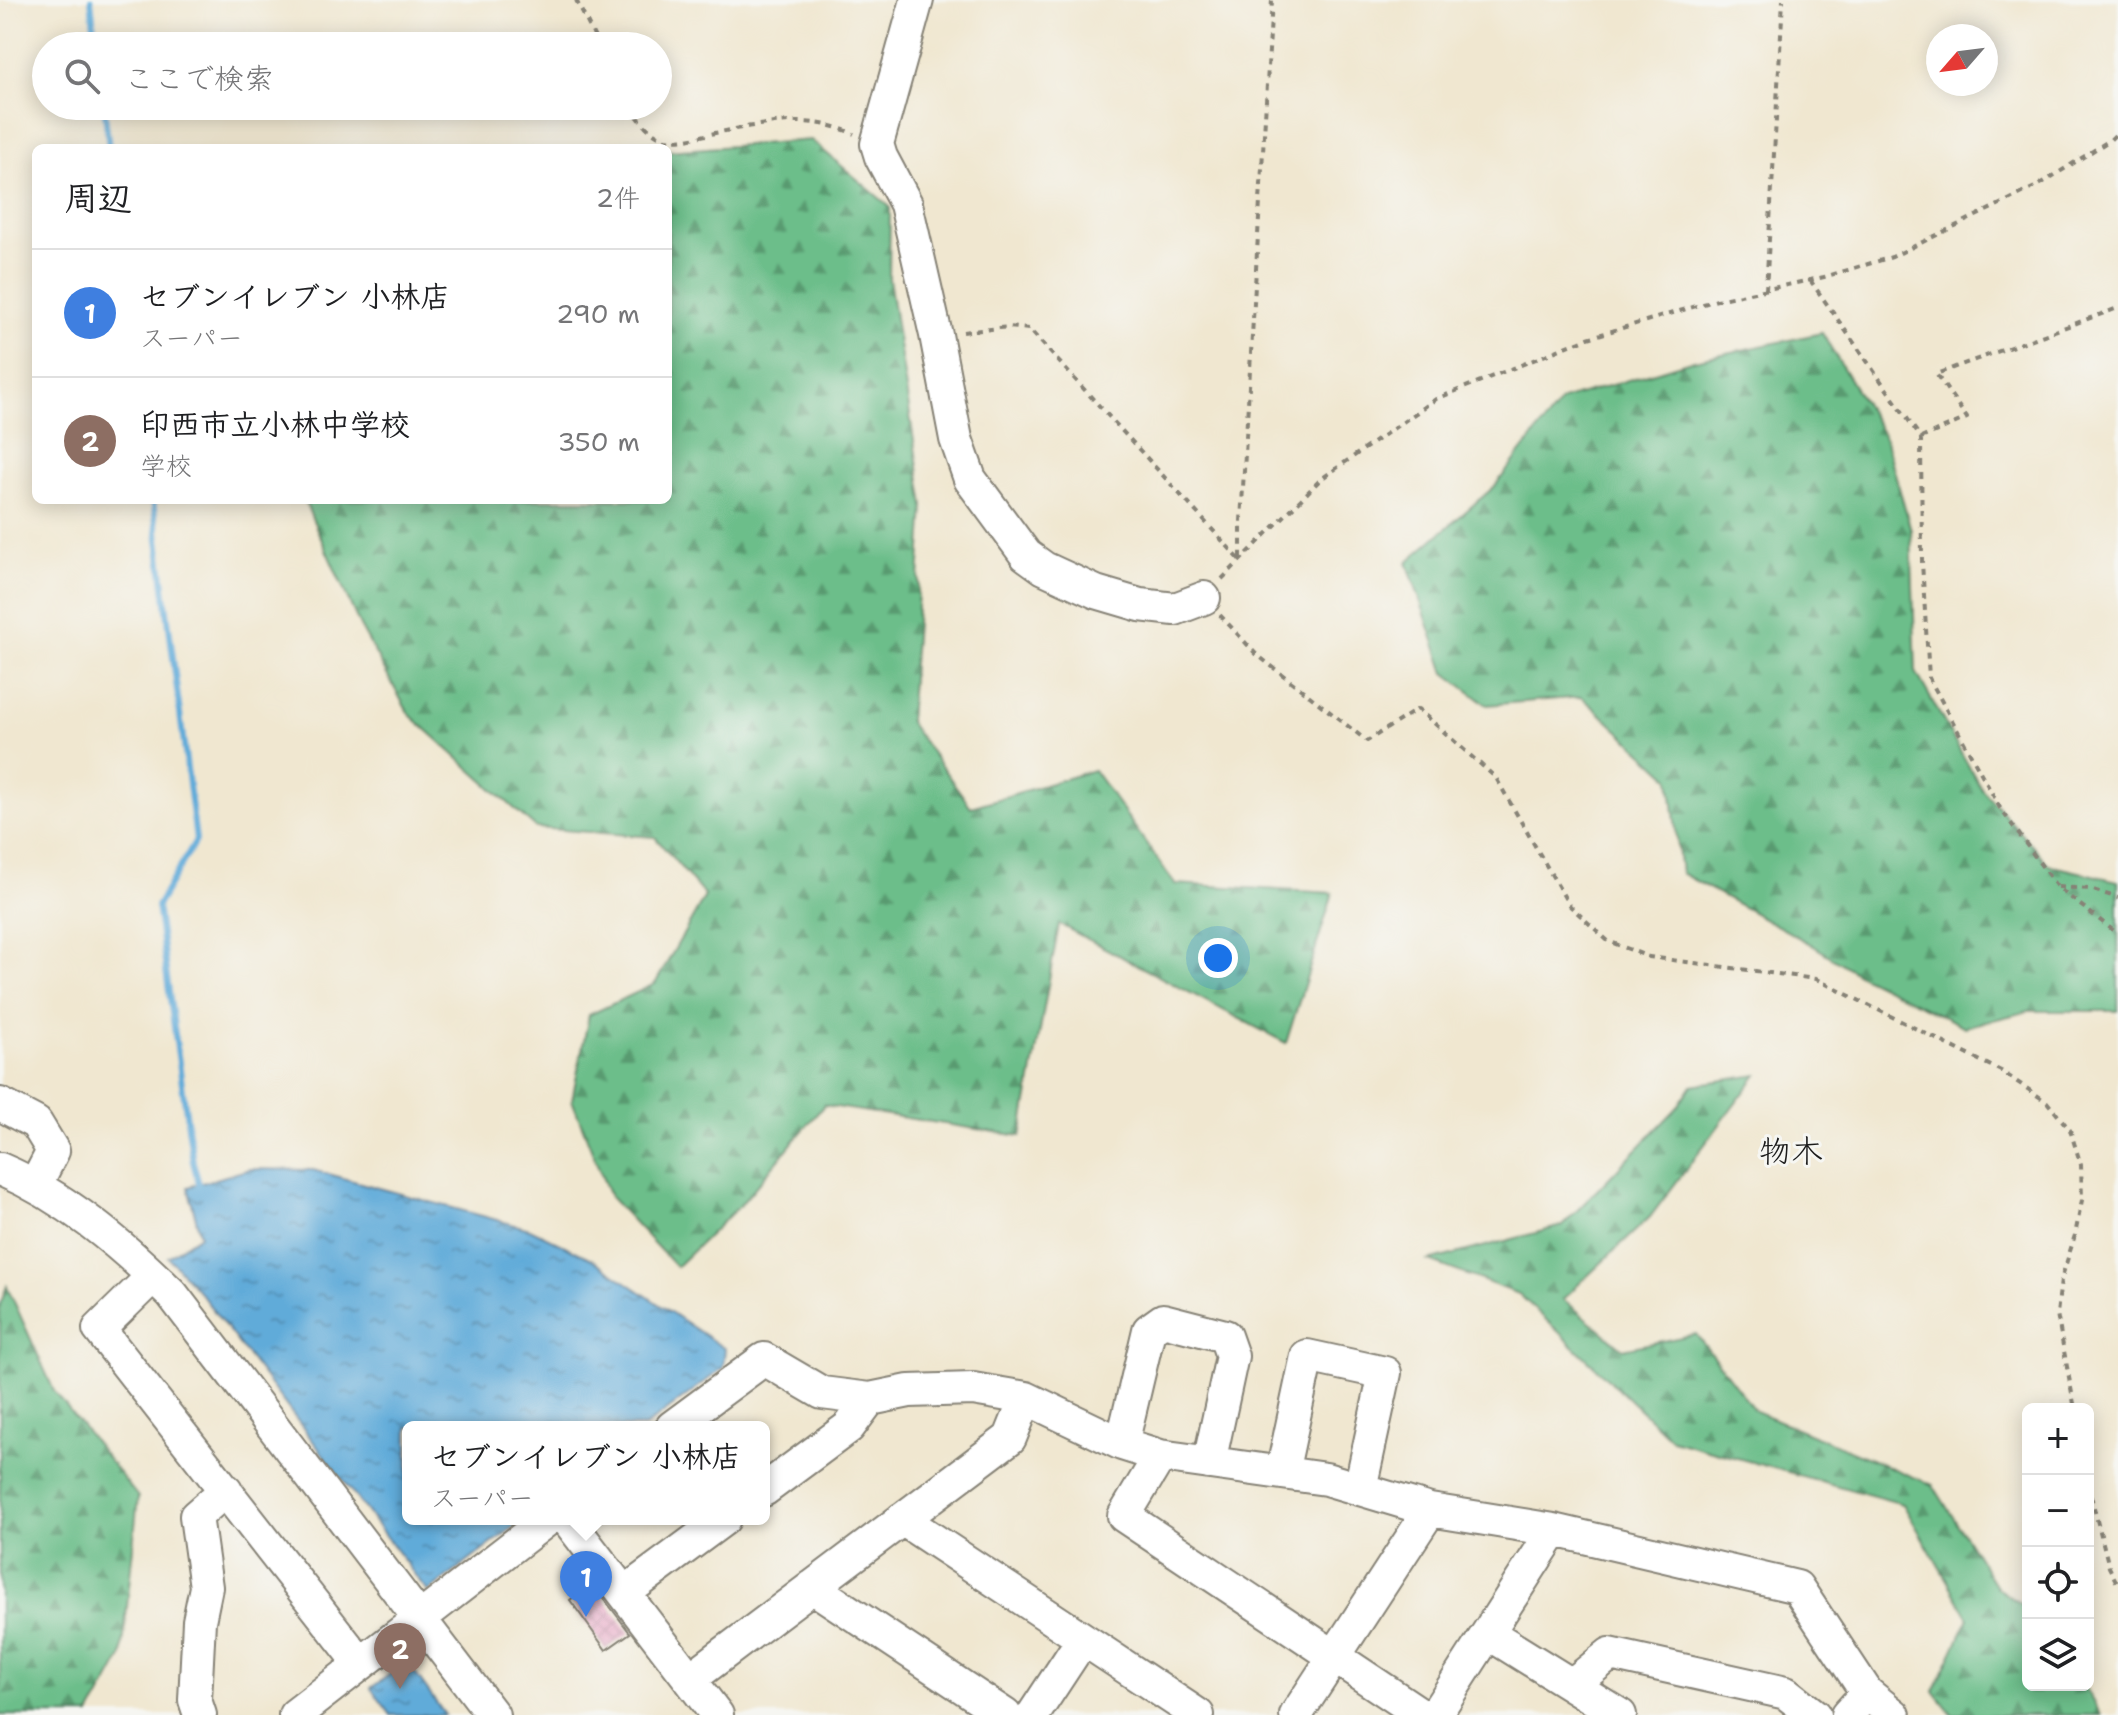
<!DOCTYPE html>
<html lang="ja">
<meta charset="utf-8">
<style>
:root{--surface:#fff;--page:#f2f2f2;--text:#202124;--muted:#757577;--line:#e0e0e0;--accent:#d93025}
body{margin:0;font-family:"Shantell Sans","Klee One",sans-serif;background:var(--page);color:var(--text)}
.controls{position:absolute;right:24px;bottom:24px;display:grid;overflow:hidden;border-radius:12px;box-shadow:0 4px 20px #0003}
.controls button{width:72px;height:72px;display:grid;place-items:center;padding:0;border:0;border-bottom:2px solid var(--line);background:var(--surface);color:var(--text);font:40px sans-serif}
.compass{position:absolute;left:1926px;top:24px;width:72px;height:72px;border-radius:50%;background:var(--surface);box-shadow:0 4px 20px #0003;rotate:242deg}
.you{position:absolute;left:1218px;top:958px;width:28px;height:28px;margin:-20px;border:6px solid #fff;border-radius:50%;background:#1a73e8;box-shadow:0 0 0 12px #1a73e833}
.badge{display:grid;place-items:center;width:52px;height:52px;border-radius:50%;background:var(--accent);color:#fff;font-size:26px;font-weight:700}
.pin{position:absolute;translate:-50% -66px;filter:drop-shadow(0 2px 4px #0008)}
.pin::after{content:'';position:absolute;top:42px;width:28px;height:24px;background:inherit;clip-path:polygon(0 0,100% 0,50% 100%)}
.popup{position:absolute;left:402px;top:1421px;width:368px;height:104px;box-sizing:border-box;display:grid;place-content:center;border-radius:12px;background:var(--surface);filter:drop-shadow(0 2px 6px #0005);font-size:26px;white-space:nowrap;color:var(--muted)}
.popup b{font-size:30px;color:var(--text)}
.popup::after{content:'';position:absolute;left:50%;top:100%;margin-left:-16px;border:16px solid transparent;border-top-color:var(--surface)}
.list{margin:0;padding:0;list-style:none}
h2{display:flex;justify-content:space-between;align-items:center;height:104px;margin:0;padding:0 32px;font-size:34px}
h2 small{font-size:26px;font-weight:400;color:var(--muted)}
.list li{display:grid;grid-template-columns:52px 1fr auto;gap:24px;align-items:center;box-sizing:border-box;height:128px;padding:0 32px;border-top:2px solid var(--line)}
.list b{display:block;font-size:30px;white-space:nowrap}
.list p{margin:0;font-size:26px;white-space:nowrap;color:var(--muted)}
.list em{font-size:26px;font-style:normal;color:var(--muted)}
.icon{flex:none;width:44px;height:44px;fill:none;stroke:currentColor;stroke-width:2;stroke-linecap:round;stroke-linejoin:round}
.map{position:relative;flex:none;width:2118px;height:1715px;overflow:hidden}
.search{position:absolute;background:var(--surface);box-shadow:0 4px 20px #0003;left:32px;top:32px;width:640px;height:88px;display:flex;align-items:center;gap:20px;box-sizing:border-box;padding:0 28px;border-radius:44px;color:var(--muted);font-size:30px}
.panel{position:absolute;background:var(--surface);box-shadow:0 4px 20px #0003;left:32px;top:144px;width:640px;height:360px;border-radius:12px}
.map>svg:first-child{display:block}
</style>
<div class="map">
<svg width="2118" height="1715" viewBox="0 0 2118 1715">
<defs>
<pattern id="forest-firs" width="22" height="20" patternUnits="userSpaceOnUse" patternTransform="scale(2)"><rect width="22" height="20" fill="#6cbe8a"/><path d="M5 1l3.5 6h-7zM16 11l3.5 6h-7z" fill="#589a70"/></pattern>
<pattern id="water-ripples" width="26" height="14" patternUnits="userSpaceOnUse" patternTransform="scale(2)"><rect width="26" height="14" fill="#61abd9"/><path d="M2 4q2-2 4 0t4 0M15 11q2-2 4 0t4 0" fill="none" stroke="#4f8aaf"/></pattern>
<pattern id="building-cross-hatch" width="8" height="8" patternUnits="userSpaceOnUse" patternTransform="scale(2)"><rect width="8" height="8" fill="#e594bb"/><path d="M0 0l8 8M0 8l8-8" fill="none" stroke="#b97897"/></pattern>
</defs>
<rect width="100%" height="100%" fill="#f6f6f2"/>
<filter id="ink" filterUnits="userSpaceOnUse"><feTurbulence type="fractalNoise" baseFrequency=".0125" numOctaves="2"/><feDisplacementMap in="SourceGraphic" scale="16" xChannelSelector="R" yChannelSelector="G"/><feConvolveMatrix kernelMatrix="1 2 1 2 8 2 1 2 1" color-interpolation-filters="sRGB"/></filter>
<filter id="wash" filterUnits="userSpaceOnUse"><feTurbulence type="fractalNoise" baseFrequency=".006" numOctaves="4" result="noise"/><feDisplacementMap in="SourceGraphic" scale="32" xChannelSelector="R" yChannelSelector="G"/><feGaussianBlur stdDeviation="1.8" result="paint"/><feColorMatrix in="noise" values="0 0 0 0 0 0 0 0 0 0 0 0 0 0 0 0 0 1.4 0 .05"/><feComposite in="paint" operator="in"/></filter>
<g filter="url(#wash)">
<rect width="100%" height="100%" fill="#f0e7d0"/>
<path fill="url(#forest-firs)" stroke="#446d53" stroke-width="2" d="M811,140L890,207L889,279L924,506L909,722L971,807L1094,770L1175,884L1333,893L1286,1043L1059,924L1021,1136L824,1105L742,1203L676,1267L610,1197L572,1100L589,1015L655,984L705,896L655,837L536,828L409,714L360,626L304,500H668V151Z
M1822,333L1885,438L1911,530L1916,672L1981,788L2049,865L2118,881V1011H2029L1965,1027L1861,976L1809,943L1681,873L1670,778L1582,697L1487,705L1445,673L1407,562L1494,487L1562,400L1694,360Z
M1757,1075L1650,1217L1563,1299L1623,1349L1696,1334L1755,1411L1933,1485L1997,1588L2028,1609V1685H2083L2101,1715H1953L1934,1691L1969,1618L1903,1504L1672,1440L1519,1294L1429,1261L1562,1226L1676,1109L1692,1085Z
M7,1286L54,1391L138,1497L122,1657L90,1715H0V1305Z"/>
<path fill="url(#water-ripples)" stroke="#3e647a" stroke-width="2" d="M250,1169L313,1170L530,1229L592,1259L725,1349L723,1368L645,1427H408V1519H524L428,1592L200,1293L168,1257L200,1235L188,1187Z
M407,1662L445,1715H391L371,1688Z"/>
<g fill="none" stroke-linecap="round" stroke-linejoin="round">
<path stroke="#61abd9" stroke-width="6" d="M91,0L96,46
M104,106L109,148
M153,500L196,840L157,906L193,1162L199,1184"/>
</g>
<g id="blocks">
<path fill="url(#building-cross-hatch)" d="M592,1583L630,1633L606,1650L570,1600Z"/>
</g>
</g>
<g filter="url(#ink)">
<use href="#blocks" fill-opacity="0" stroke="#868276" stroke-width="2"/>
<g fill="none" stroke-linecap="round" stroke-linejoin="round">
<g stroke="#868276" stroke-width="36">
<path id="minor" d="M917,0L877,144L881,157L906,204L936,335L956,439L970,479L1026,555L1044,568L1096,592L1140,605L1175,609L1204,598
M0,1104L36,1123L53,1151L36,1184
M0,1169C66,1197 121,1244 172,1294L493,1715
M153,1276L99,1329L361,1664
M672,1427L764,1359L822,1393L870,1399L909,1391L973,1389L1026,1398L1122,1444L1160,1456L1326,1479L1430,1510L1554,1530L1797,1587L1867,1693L1894,1715
M1122,1444L1149,1330L1163,1320L1225,1336L1232,1356L1209,1463
M1160,1456L1124,1516L1422,1715
M1282,1473L1307,1356L1385,1373L1360,1489
M764,1490L849,1427L870,1399
M567,1519L717,1715
M902,1519L1198,1715
M812,1587L1005,1715
M624,1593L724,1519
M1488,1633L1620,1715
M690,1679L1010,1438L1026,1398
M1573,1684L1610,1654L1786,1693L1814,1715
M200,1715L195,1700L199,1621L206,1587L196,1516L226,1490
M295,1715L548,1519
M1033,1715L1083,1639
M1296,1715L1430,1510
M1435,1715L1554,1530
M1847,1715L1867,1693"/>
</g>
<path stroke="#868276" stroke-width="4" stroke-dasharray="6 6" stroke-linecap="butt" d="M576,0L599,46
M630,106C639,119 649,134 666,139C681,142 700,136 715,133C761,124 810,113 854,134
M1810,280L1921,438L1922,562L1929,678L2000,808L2057,887L2118,934
M1766,290L1783,0
M963,332L1009,327L1029,329L1241,561V521L1272,0
M1921,438L1967,418L1936,374L2118,308
M1222,579L1321,479L1436,399L1588,338L1717,300L1824,277L1892,257L2039,185L2110,140L2118,132
M1220,615L1256,654L1367,741L1418,709L1496,778L1569,905L1608,941L1649,957L1816,979L2001,1071L2047,1102L2070,1130L2081,1165L2082,1200L2075,1235L2061,1280L2057,1314L2075,1409
M2058,887L2090,889L2118,898
M2088,1484L2109,1567L2118,1585"/>
<use href="#minor" stroke="#fff" stroke-width="32"/>
</g>
</g>
<g text-anchor="middle" stroke-width="6" stroke-linejoin="round" paint-order="stroke">
<g font-size="32" fill="#1c1c1c" stroke="#f6f6f2">
<text x="1791" y="1162">物木</text>
</g>
</g>
</svg>
<div class="controls">
<button>+</button>
<button>−</button>
<button><svg class="icon" aria-label="locate" viewBox="0 0 24 24"><circle cx="12" cy="12" r="6"/><path d="M12 2v4M12 18v4M2 12h4M18 12h4"/></svg></button>
<button><svg class="icon" aria-label="layers" viewBox="0 0 24 24"><path d="M12 4l9 5-9 5-9-5zM3 14l9 5 9-5"/></svg></button>
</div>
<svg class="compass" viewBox="-18 -18 36 36"><path d="M0-13l5 13h-10z" fill="#e53935"/><path d="M0 13l5-13h-10z" fill="#757577"/></svg>
<div class="you"></div>
<div class="pin badge" style="left:586px;top:1617px;background:#3f7fe0">1</div>
<div class="popup"><b>セブンイレブン 小林店</b>スーパー</div>
<div class="pin badge" style="left:400px;top:1689px;background:#8d6e63">2</div>
<div class="search"><svg class="icon" aria-label="search" viewBox="0 0 24 24"><circle cx="10" cy="10" r="6"/><path d="M15 15l6 6"/></svg>ここで検索</div>
<section class="panel">
<h2>周辺<small>2件</small></h2>
<ul class="list">
<li><span class="badge" style="background:#3f7fe0">1</span><div><b>セブンイレブン 小林店</b><p>スーパー</p></div><em>290 m</em></li>
<li><span class="badge" style="background:#8d6e63">2</span><div><b>印西市立小林中学校</b><p>学校</p></div><em>350 m</em></li>
</ul>
</section>
</div>
